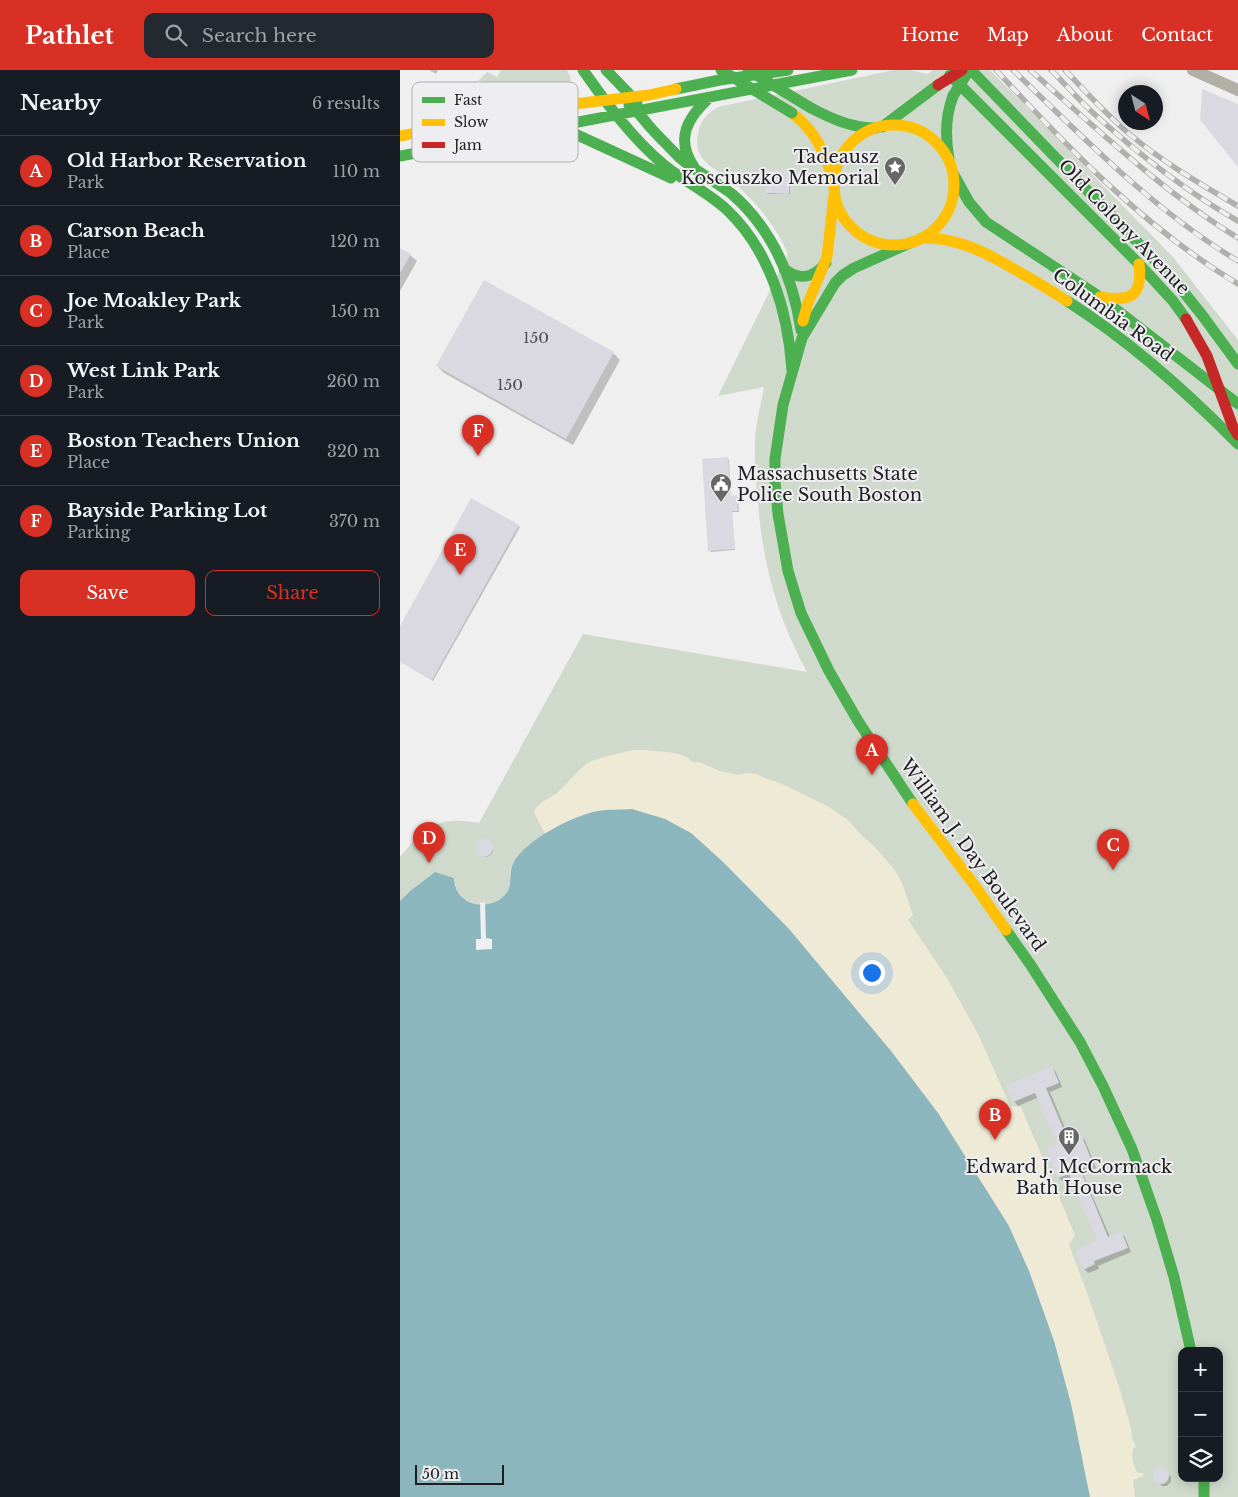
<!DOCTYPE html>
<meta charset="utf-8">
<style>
:root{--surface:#171b24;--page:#242831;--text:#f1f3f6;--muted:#9ea1a6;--line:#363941;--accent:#d93025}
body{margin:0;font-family:"Libre Baskerville",serif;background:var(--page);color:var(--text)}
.controls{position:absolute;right:15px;bottom:15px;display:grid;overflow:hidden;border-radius:10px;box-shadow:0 2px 12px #0003}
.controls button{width:45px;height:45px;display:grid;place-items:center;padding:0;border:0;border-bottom:1px solid var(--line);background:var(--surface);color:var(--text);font:25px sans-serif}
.compass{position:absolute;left:718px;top:15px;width:45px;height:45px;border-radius:50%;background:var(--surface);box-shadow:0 2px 12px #0003;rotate:144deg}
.scale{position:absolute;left:15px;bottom:12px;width:89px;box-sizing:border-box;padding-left:5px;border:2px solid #1e1e1f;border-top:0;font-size:14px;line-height:18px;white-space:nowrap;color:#1e1e1f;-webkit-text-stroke:4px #eeeef1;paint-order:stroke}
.you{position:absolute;left:471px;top:902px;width:18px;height:18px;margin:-12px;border:4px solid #fff;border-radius:50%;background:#1a73e8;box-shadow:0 0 0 8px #1a73e833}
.badge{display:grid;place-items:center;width:32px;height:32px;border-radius:50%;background:var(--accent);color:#fff;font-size:16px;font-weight:700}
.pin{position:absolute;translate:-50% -41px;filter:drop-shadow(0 1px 2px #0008)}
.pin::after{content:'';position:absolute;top:26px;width:18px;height:15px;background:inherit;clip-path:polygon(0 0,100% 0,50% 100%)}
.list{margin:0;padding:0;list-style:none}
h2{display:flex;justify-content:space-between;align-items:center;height:65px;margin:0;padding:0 20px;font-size:21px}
h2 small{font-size:16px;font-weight:400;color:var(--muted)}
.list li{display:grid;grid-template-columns:32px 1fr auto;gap:15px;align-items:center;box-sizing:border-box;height:70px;padding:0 20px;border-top:1px solid var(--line)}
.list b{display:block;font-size:19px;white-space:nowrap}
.list p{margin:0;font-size:16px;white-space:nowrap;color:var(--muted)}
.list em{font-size:16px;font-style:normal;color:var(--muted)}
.actions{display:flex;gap:10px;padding:15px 20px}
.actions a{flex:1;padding:11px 0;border:1px solid var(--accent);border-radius:10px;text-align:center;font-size:18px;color:var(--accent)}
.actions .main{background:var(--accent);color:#fff}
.icon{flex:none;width:28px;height:28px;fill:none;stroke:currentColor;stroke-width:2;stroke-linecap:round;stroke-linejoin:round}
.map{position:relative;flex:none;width:838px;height:1427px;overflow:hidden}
header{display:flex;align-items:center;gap:30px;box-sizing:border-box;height:70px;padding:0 25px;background:var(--accent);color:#fff}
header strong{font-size:24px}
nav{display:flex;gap:28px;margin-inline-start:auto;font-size:18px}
.search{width:350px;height:45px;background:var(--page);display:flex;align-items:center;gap:12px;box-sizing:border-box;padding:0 18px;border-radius:10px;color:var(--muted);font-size:19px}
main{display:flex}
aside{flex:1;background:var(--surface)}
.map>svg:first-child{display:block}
</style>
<header>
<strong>Pathlet</strong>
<div class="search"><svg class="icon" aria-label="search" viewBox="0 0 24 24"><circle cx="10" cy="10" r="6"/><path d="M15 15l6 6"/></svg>Search here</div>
<nav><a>Home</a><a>Map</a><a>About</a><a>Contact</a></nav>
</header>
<main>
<aside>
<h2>Nearby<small>6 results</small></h2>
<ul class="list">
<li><span class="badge">A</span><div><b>Old Harbor Reservation</b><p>Park</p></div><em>110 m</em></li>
<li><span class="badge">B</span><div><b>Carson Beach</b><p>Place</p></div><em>120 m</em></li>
<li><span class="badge">C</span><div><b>Joe Moakley Park</b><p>Park</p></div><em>150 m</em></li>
<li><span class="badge">D</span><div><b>West Link Park</b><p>Park</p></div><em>260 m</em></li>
<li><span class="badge">E</span><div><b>Boston Teachers Union</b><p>Place</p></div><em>320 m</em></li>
<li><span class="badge">F</span><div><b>Bayside Parking Lot</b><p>Parking</p></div><em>370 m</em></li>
</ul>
<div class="actions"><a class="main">Save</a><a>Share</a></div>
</aside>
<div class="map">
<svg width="838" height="1427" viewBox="0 0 838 1427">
<rect width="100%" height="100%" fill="#efeff0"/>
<path fill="#d0dacc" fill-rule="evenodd" d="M101,0H167C173,9 172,18 161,21L78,11L87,2L97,7Z
M494,0H510L528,4L533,0H590L773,187L838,270V1427H690L684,1395L163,753L128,775L110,803C111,807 112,811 111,815C102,844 57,841 54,808L35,802L10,821L0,831V787C26,756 37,746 79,753L183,564L407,602C375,543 362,489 357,423C356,405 354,387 355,370C356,352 361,334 364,317L318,326L388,184C379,163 366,145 350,128C343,121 337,115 330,110C310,95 291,89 299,59C302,49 309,42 318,37ZM782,1281H819V1408H782Z"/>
<path fill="#efead6" d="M233,680H245L275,683L287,687L292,692H299L320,701L338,705L347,703L356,704L364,708L380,713L425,735L447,749L463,767L473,775L494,799L502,813L513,845L508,850L547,908L578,964L610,1036L621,1037L675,1165L669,1175L689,1228L704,1272L721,1323L731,1359L732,1368L736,1377L733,1379C731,1387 733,1395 737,1402L744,1404L743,1406L733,1410L735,1427H690L671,1334L654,1271L629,1201L491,981L389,859L323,792L291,763L265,749L250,745L163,753L145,764L134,742C138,732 149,729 157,723C166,715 180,698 188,693C202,686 219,684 233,680Z"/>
<path fill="#8cb6be" d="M232,739L265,749L291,763L323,792L389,859L491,981L538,1043L609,1156L629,1201L654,1271L671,1334L690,1427H0V831L10,821L35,802L54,808C55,832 80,841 99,830C117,818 106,807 114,792C125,770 173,746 197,741C209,739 221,740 232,739Z"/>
<path fill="#efeff0" d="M85,832L86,868L92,869V879L76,880V869H81L80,833Z"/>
<path fill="#0003" d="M29,0H38L36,4Z
M389,101L390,102V124H368L367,123Z
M0,179L10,185L17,191L0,221Z
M213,283L220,290L173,375L44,303L37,296Z
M327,388L329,390L331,427H337L338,428L339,442H332L335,480L311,482L310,481Z
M72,430L120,457L33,611L0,591V558Z
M77 779a8 8 0 1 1 16 0a8 8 0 1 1-16 0Z
M652,998L656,1002L662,1017L650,1022L670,1070L680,1066L685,1070L696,1098L683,1104L710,1167L720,1163L725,1167L731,1182L698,1196L699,1199L688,1203L684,1199L698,1172L672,1108L663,1112L659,1108L658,1075L639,1027L618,1036L614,1031Z
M758,1399L764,1400L771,1407V1412L767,1416H762L754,1408L755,1403Z"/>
<path fill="#dad9e2" d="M802,19L838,34V97L800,50Z
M366,99L390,100L389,124L366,123Z
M0,178L11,184L0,203Z
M84,210L214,282L166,369L36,296Z
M328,387L331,426L337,425L338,441H332L335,479L308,481L302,389Z
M71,428L119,455L32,610L0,592V556Z
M75 778a9 9 0 1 1 18 0a9 9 0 1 1-18 0Z
M652,996L659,1013L646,1018L668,1070L681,1064L693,1094L680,1099L708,1167L721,1161L728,1178L694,1191L695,1194L683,1200L675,1180L697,1171L669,1104L658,1108L646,1079L657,1074L635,1023L613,1032L606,1016Z
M753 1406a8 8 0 1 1 16 0a8 8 0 1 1-16 0Z"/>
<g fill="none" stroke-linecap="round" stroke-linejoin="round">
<path stroke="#b0b0a6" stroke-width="12" d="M793,0L838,20"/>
<path stroke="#4caf50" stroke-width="11" d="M183,0C207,34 232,68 264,95C284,111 307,122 326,139C370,180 388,242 392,300
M206,0L237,32
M571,0L774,210L802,245L838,294
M550,5L739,194L773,231L786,249
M276,19L320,10L388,0
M229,35C238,41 243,49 250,57C259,67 269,77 279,87C295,101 315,111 332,124C372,159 393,208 401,260
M411,38C432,49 452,58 476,58
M482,57L538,15
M155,59L173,63L271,108
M0,86L452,0
M549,89C545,67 545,47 553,26
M294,97C275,69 287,48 310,27
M554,105L569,132L586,152L700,227L838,334
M512,172L454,198L443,205L435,213L402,268L383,335L375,389V411L378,444L388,501L401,543L429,601L458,651L513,734
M384,199C400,211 413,208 426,193
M667,231C730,271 786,321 838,374
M606,860L630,894L680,972L703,1016L732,1079L757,1150L774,1207L791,1281
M804,1408V1427"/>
<path stroke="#ffc107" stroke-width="11" d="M392,43C416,61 426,85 434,113
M434 115a60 60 0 1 1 120 0a60 60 0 1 1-120 0Z
M0,66L141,38L249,25L276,19
M521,168C556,167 585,182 614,199C632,209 650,220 667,231
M700,227C730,232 743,227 739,194
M403,251L408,233L427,187L434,125
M513,734L575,816L606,860"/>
<path stroke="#c62828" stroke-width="11" d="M786,249L807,286L833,357L838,365"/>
<g stroke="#b0b0ac" stroke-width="5.5">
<path id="rail" d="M596,0C669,79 745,158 838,214
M613,0C684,68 753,140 838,191
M630,0C697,59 762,121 838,168
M651,0C665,14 677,28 691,41C736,82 785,121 838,151
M665,0C685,21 705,43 727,62C761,91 800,114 838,136"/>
</g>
<use href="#rail" stroke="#eeeef1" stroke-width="4" stroke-dasharray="11" stroke-linecap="butt"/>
<path stroke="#4caf50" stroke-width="11" d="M321,0L392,43
M348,0L411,38
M553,26L569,0"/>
<path stroke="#c62828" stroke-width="11" d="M538,15L562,0"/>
</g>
<defs>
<g id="sight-pin" transform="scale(1.125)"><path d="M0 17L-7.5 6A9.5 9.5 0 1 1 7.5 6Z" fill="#676768" stroke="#eeeef1"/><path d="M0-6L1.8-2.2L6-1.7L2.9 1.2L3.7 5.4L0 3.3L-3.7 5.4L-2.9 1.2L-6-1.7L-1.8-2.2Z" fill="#fff"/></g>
<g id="civic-pin" transform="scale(1.125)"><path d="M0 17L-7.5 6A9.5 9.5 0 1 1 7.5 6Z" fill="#676768" stroke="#eeeef1"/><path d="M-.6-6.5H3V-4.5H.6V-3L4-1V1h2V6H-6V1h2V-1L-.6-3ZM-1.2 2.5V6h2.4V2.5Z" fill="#fff"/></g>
<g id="building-pin" transform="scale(1.125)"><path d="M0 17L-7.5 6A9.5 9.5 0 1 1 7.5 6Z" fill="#676768" stroke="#eeeef1"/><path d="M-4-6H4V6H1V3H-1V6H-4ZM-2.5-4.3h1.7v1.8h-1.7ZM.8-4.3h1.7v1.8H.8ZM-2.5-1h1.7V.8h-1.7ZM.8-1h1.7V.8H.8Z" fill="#fff"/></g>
</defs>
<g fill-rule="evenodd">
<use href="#sight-pin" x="495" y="97"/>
<use href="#civic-pin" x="321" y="414"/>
<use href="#building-pin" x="669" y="1067"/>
</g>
<g text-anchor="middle" stroke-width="4" stroke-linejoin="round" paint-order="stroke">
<g font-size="15" fill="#4e4e51">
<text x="136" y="273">150</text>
<text x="110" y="320">150</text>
</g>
<g font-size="18" fill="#1e1e1f" stroke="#eeeef1" text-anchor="end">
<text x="479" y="93">Tadeausz<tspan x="479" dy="21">Kosciuszko Memorial</tspan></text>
<text x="337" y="410" text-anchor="start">Massachusetts State<tspan x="337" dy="21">Police South Boston</tspan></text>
<text x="669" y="1103" text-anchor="middle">Edward J. McCormack<tspan x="669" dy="21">Bath House</tspan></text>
</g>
<g font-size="18" fill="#1e1e1f" stroke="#eeeef1">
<text transform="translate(724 157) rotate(46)" y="6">Old Colony Avenue</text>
<text transform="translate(713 245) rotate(36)" y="6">Columbia Road</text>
<text transform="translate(573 785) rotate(54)" y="6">William J. Day Boulevard</text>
</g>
</g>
<rect x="12" y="12" width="166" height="80" rx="8" fill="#eeeef1" stroke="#b0b0b2" stroke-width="1"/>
<rect x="22" y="27" width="23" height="6" fill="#4caf50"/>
<rect x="22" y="49" width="23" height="7" fill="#ffc107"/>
<rect x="22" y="72" width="23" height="6" fill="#c62828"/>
<g font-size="14" fill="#1e1e1f">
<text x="54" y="35">Fast</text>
<text x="54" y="57">Slow</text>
<text x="54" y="80">Jam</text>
</g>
</svg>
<div class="controls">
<button>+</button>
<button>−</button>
<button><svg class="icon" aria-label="layers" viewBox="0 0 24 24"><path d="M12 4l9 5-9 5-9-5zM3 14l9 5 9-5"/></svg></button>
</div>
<svg class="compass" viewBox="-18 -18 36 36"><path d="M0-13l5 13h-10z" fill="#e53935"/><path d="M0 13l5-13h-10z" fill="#9ea1a6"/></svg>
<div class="scale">50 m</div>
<div class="you"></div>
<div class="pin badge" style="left:472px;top:705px">A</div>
<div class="pin badge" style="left:595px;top:1070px">B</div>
<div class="pin badge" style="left:713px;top:800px">C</div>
<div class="pin badge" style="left:29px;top:793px">D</div>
<div class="pin badge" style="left:60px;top:505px">E</div>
<div class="pin badge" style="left:78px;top:386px">F</div>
</div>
</main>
